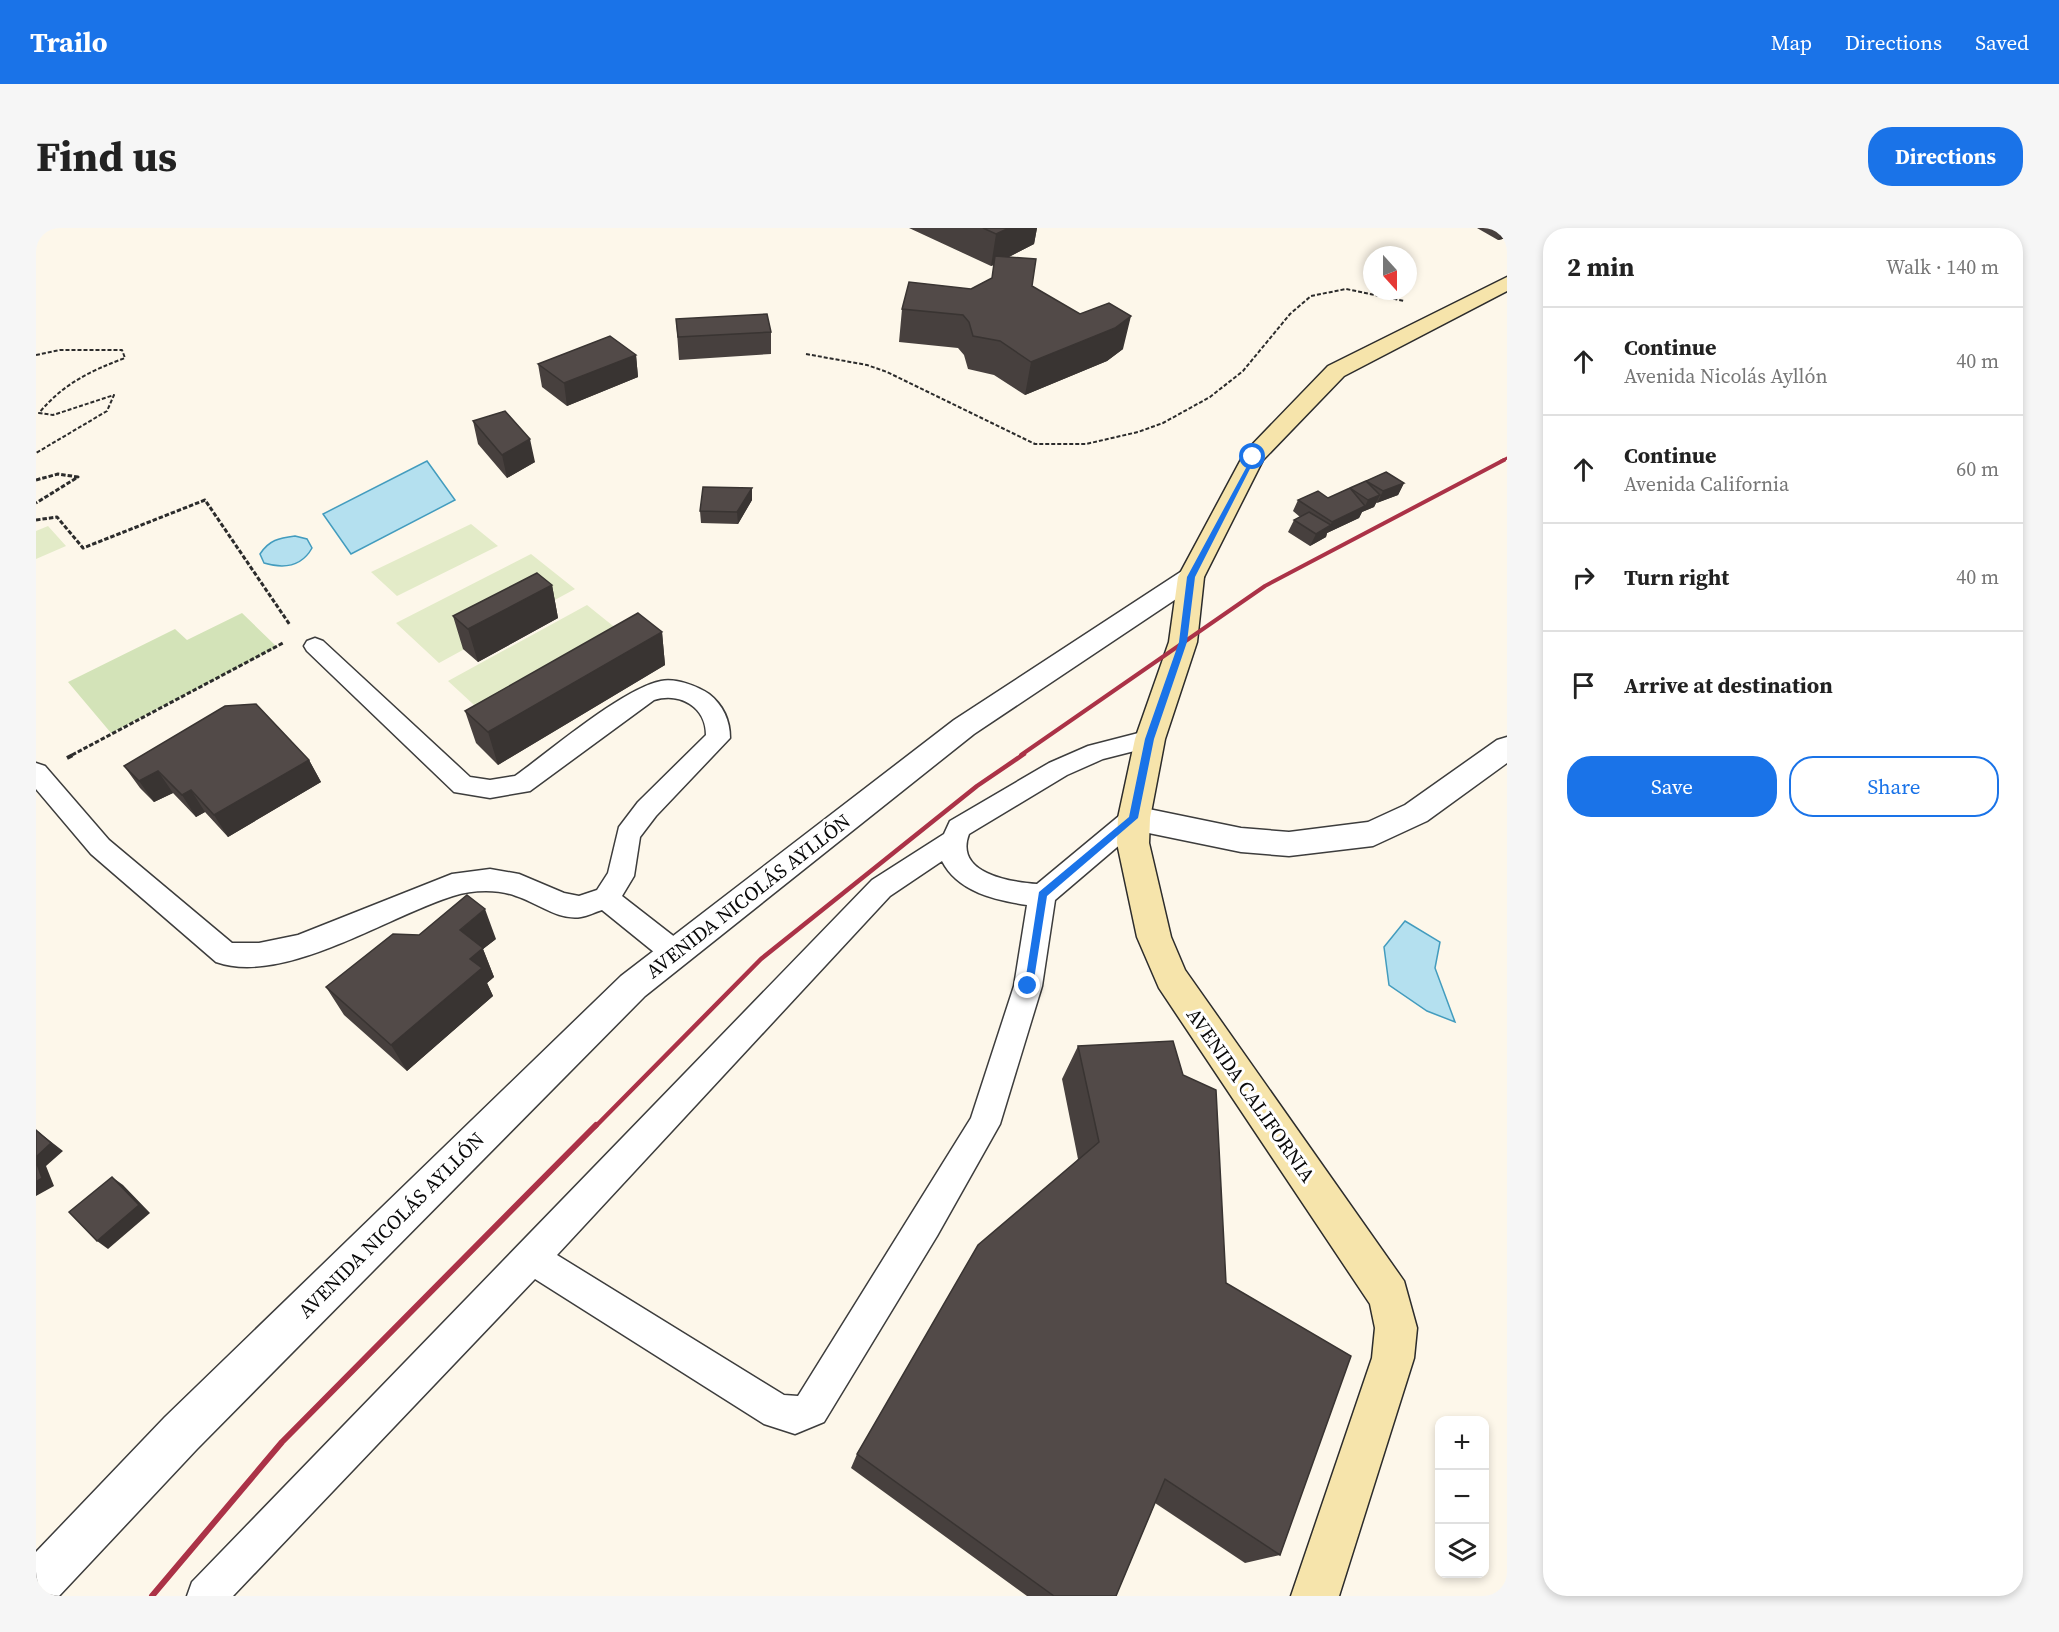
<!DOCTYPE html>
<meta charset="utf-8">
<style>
:root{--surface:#fff;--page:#f6f6f6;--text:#222;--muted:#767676;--line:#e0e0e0;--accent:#1a73e8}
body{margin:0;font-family:"Source Serif 4",serif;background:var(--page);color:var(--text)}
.controls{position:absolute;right:18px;bottom:18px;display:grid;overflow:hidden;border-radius:12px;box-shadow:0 3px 9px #0003}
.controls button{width:54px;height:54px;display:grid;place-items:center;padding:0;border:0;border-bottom:2px solid var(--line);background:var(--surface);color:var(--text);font:30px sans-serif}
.compass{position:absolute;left:1327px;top:18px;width:54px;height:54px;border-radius:50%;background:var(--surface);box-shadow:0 3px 9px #0003;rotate:159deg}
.stop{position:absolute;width:18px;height:18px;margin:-14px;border:4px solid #1a73e8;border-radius:50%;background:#fff}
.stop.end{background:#1a73e8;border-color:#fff;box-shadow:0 2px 6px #0008}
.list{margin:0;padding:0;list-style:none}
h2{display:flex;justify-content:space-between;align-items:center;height:78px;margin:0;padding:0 24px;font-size:26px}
h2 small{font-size:20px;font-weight:400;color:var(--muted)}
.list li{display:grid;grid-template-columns:39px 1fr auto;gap:18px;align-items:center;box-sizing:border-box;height:108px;padding:0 24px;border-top:2px solid var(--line)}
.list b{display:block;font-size:22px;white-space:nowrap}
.list p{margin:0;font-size:20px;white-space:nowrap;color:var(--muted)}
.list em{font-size:20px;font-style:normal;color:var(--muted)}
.actions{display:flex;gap:12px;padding:18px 24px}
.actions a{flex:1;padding:14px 0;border:2px solid var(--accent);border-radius:24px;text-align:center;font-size:21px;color:var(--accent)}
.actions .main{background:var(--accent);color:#fff}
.icon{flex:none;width:33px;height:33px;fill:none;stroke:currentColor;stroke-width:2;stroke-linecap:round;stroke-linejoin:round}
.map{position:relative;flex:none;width:1471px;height:1368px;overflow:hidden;border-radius:24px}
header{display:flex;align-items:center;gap:36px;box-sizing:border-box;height:84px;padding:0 30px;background:var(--accent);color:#fff}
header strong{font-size:28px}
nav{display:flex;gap:33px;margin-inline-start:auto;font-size:21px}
.intro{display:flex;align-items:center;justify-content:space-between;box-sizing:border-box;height:144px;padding:0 36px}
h1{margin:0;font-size:42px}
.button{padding:15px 27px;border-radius:24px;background:var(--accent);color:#fff;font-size:21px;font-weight:700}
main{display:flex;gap:36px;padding:0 36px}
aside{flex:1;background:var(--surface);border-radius:24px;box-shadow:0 3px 9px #0003}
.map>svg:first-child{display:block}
</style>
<header>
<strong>Trailo</strong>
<nav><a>Map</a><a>Directions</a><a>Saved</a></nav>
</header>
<div class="intro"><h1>Find us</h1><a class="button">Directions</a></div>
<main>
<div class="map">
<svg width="1471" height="1368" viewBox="0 0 1471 1368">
<rect width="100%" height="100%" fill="#fdf7ea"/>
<path fill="#d3e3b8" d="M206,385L241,419L75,505L32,454L139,401L151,412Z"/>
<path fill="#e3ebc8" d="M435,296L462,318L361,368L335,344Z
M12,298L30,318L0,331V303Z
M495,326L539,361L403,435L360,395Z
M551,377L602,418L462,499L412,453Z"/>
<path fill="#b4e0ef" stroke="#439cbe" stroke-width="1.5" d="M391,233L419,272L315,326L287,286Z
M259,308L271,311L276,320C266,338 248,341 228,335L224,326C233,312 243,310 259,308Z
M1369,693L1404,714L1399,740L1419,794L1391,783L1353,757L1348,719Z"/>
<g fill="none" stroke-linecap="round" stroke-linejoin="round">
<g stroke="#3d3d3d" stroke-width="3">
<path id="lane" d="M279,410L287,413L434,549L454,552L479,548C514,523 586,461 625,453C640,450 661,458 673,466C687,477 694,493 694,510L620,588L604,609L598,648L586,668L649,717L653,725L649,733L639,737L629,733L566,682C559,684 552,688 545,689C523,693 500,674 480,668C461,661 437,662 417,668C352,688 248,758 180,734L55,626L0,561V535L9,538L73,612L196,715H223L262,707L416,646L454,641L483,646L528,665L543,668L561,662L572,645L583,599L602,574L670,507C670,479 644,464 618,472L494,563L454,570L418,564L271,423L268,418L271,413Z
M1114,502L1122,505L1126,511L1122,517L1067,531L1031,547L933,606C918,645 973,654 1001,656L1089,583L1098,580L1107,583L1111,590L1107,597L1019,672L1006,758L964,896L901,1008L788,1194L759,1206L728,1196L499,1051L197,1368H151L156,1354L836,652L908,606L914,593L1013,535L1052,518ZM906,633C922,664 959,672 991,677L978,758L935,890L762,1168L748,1167L521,1027L854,668Z"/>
</g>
<g stroke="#3d3d3d" stroke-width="3">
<path id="street" d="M1155,341L1164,343L1168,349L1164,355L938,506L609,768L161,1221L23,1368H0V1324L129,1189L585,748L918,492L1146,343Z
M1471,509V535L1391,593L1337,618L1253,628L1205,624L1098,602L1087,598L1082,590L1087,582L1098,578L1205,600L1253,604L1332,594L1369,577L1461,512Z"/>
</g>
<g stroke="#2c2c2c" stroke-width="3">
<path id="secondary" d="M1471,49V63L1308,148L1227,232L1168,349L1161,414L1129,511L1114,590L1113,615L1135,709L1149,742L1368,1053L1381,1100L1378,1130L1303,1368H1255L1336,1130L1339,1100L1334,1076L1123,760L1101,709L1081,615L1082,590L1099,511L1133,414L1142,349L1209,224L1292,138Z"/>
</g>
<path stroke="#2c2c2c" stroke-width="2" stroke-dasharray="4 2" stroke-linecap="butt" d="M770,126L831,137L851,144L999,216H1050L1102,204L1127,195L1174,169L1207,143L1254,86L1275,68L1310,61L1368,73
M0,127L24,122H86L89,130C54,143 27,156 3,185L17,187L78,167L71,183L0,225"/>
<path stroke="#2c2c2c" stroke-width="3" stroke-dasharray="4.5 2" stroke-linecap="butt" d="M0,252L22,246L42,249L0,275
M0,292L21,289L47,320L169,272L254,397
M36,527L247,415"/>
<path stroke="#2c2c2c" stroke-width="4" stroke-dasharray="6 3" stroke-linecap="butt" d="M31,530L39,526"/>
<use href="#lane" fill="#fff" fill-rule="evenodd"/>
<use href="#street" fill="#fff" fill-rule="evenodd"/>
<use href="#secondary" fill="#f6e4ab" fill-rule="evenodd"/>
<path stroke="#ab3247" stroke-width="3" d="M1465,233L1471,230"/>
<path stroke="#ab3247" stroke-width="4" d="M985,527L1229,358L1468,232"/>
<path stroke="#ab3247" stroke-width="4.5" d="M559,899L725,731L941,558L988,526"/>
<path stroke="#ab3247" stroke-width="6" d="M116,1368L246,1214L560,897"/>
</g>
<path fill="#47403e" d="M873,0H1001L998,16L973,29L996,58L1087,121L1071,133L989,167L958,147L932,141L928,127L922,120L863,114L866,81L935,61L956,50L958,37L955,38Z
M1441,0H1471V10L1462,12Z
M640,91L735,104V126L643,132Z
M600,127L602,149L531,178L506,159L502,136Z
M437,193L499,234L471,250L442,216Z
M1350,244L1368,255L1362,267L1340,275L1338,279L1326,284L1323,290L1291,305L1290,309L1274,318L1252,304L1258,292L1264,289L1257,283L1262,272L1292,270Z
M716,260V272L702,296L665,295L664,283Z
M516,357L522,390L442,434L427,421L417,388Z
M626,404L629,437L462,537L440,515L429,483Z
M273,532L285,554L192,609L169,584L160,589L137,565L118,574L104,560L88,538Z
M460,711L447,721L458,749L451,755L457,768L371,843L308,787L290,759Z
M1042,818L1190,1055L1244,1327L1209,1335L1119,1275L1080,1368H991L815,1240L821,1226L1042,931L1026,851Z"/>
<path fill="#393432" d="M973,0H1001L998,16L955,38L960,6Z
M1468,0H1471V10L1462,12Z
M1095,88L1087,121L1071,133L989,167L995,134Z
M600,127L602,149L531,178L528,155Z
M494,211L499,234L471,250L466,227Z
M1368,255L1362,267L1341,275L1347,263Z
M716,260V272L702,296L701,284Z
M1344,267L1338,279L1326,284L1323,290L1291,305L1290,309L1274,318L1280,306L1294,298L1296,294L1329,278L1332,272Z
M516,357L522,390L442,434L432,401Z
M626,404L629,437L462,537L452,504Z
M273,532L285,554L192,609L178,587Z
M122,543L137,565L118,574L103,553Z
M155,562L169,584L160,589L146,567Z
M449,681L460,711L447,721L458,749L451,755L457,768L371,843L355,817L434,731L424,702Z
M0,902L27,923L10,938L18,958L0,968Z
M76,949L87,957L114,985L72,1021L61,1013Z"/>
<path fill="#524a48" stroke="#393432" stroke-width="1.5" d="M947,0H973L960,6Z
M959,28L1000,31L996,58L1044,86L1073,75L1095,88L1079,100L995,134L964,113L937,108L933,94L927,87L866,81L873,54L935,61L956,50Z
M731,86L735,104L642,109L640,91Z
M574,108L600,127L528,155L502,136Z
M469,183L494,211L466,227L437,193Z
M1350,244L1368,255L1347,263L1330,253Z
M1330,253L1344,267L1332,272L1314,260Z
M667,259L716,260L701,284L664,283Z
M1314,260L1329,278L1296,294L1262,272L1282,263L1292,270Z
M1273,284L1295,297L1280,306L1258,292Z
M501,345L516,357L432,401L417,388Z
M602,385L626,404L452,504L429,483Z
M220,476L273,532L178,587L155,562L146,567L122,543L103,553L88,538L189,478Z
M431,667L449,681L424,702L447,720L434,731L446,740L355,817L290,759L357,706L383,707Z
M1137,813L1147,847L1180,862L1190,1055L1315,1128L1244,1327L1129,1251L1080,1368H1018L821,1226L942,1017L1063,914L1042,818Z
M0,902L15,915L0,929Z
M0,933L6,950L0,954Z
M76,949L103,977L61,1013L33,984Z"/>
<path fill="#1a73e8" d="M1217,227L1220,229L1159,349L1151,414L1118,511L1102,590L1011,668L997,758L996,761H988L1003,664L1093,589L1109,511L1143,414L1151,349Z"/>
<g text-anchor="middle" stroke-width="6" stroke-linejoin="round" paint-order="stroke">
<g font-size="20" fill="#0a0a0a" stroke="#fff">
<text transform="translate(712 668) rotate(-38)" y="7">AVENIDA NICOLÁS AYLLÓN</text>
<text transform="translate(1215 867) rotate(55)" y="7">AVENIDA CALIFORNIA</text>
<text transform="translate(355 997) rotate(-45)" y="7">AVENIDA NICOLÁS AYLLÓN</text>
</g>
</g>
</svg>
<div class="controls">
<button>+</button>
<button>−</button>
<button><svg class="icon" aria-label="layers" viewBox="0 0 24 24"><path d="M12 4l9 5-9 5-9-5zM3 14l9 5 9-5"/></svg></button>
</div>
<svg class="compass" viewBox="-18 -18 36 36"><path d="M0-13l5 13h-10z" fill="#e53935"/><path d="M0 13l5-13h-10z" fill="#767676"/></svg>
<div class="stop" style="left:1217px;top:229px"></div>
<div class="stop end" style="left:992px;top:758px"></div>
</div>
<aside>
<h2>2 min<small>Walk · 140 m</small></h2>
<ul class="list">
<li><svg class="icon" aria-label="ahead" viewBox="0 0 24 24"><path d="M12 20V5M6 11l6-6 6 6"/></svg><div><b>Continue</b><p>Avenida Nicolás Ayllón</p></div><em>40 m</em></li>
<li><svg class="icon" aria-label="ahead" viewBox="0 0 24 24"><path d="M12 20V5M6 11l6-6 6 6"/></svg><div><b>Continue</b><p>Avenida California</p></div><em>60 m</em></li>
<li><svg class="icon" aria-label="right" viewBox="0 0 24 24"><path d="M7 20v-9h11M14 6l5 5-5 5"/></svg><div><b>Turn right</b></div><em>40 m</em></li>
<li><svg class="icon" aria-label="arrive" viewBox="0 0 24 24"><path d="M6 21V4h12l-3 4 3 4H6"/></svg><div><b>Arrive at destination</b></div></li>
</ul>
<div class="actions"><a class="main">Save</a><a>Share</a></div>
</aside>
</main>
